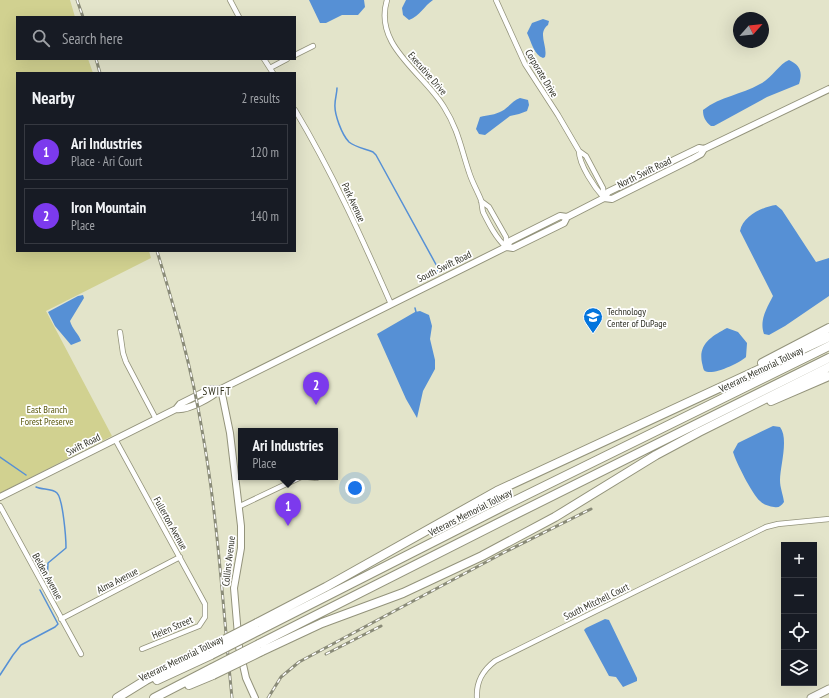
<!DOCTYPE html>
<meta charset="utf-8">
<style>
:root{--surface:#171b24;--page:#242831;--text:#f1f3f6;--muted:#9ea1a6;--line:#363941;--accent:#7c3aed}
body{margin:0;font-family:"PT Sans Narrow",sans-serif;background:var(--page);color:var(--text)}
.controls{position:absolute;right:12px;bottom:12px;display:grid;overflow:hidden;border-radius:0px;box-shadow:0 4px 16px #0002}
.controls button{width:36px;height:36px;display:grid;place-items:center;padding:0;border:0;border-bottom:1px solid var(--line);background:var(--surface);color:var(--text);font:20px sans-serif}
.compass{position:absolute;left:733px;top:12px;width:36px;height:36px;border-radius:50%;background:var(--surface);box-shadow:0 4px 16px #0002;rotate:63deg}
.you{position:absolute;left:355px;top:488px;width:14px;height:14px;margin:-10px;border:3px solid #fff;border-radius:50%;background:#1a73e8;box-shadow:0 0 0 6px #1a73e833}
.badge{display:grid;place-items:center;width:26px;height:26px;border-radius:50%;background:var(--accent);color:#fff;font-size:13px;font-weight:700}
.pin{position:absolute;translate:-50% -33px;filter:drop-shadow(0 1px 2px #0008)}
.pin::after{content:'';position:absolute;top:21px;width:14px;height:12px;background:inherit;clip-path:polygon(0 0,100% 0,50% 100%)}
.popup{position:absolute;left:238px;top:428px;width:100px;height:52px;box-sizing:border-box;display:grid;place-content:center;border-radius:0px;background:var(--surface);filter:drop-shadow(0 1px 3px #0005);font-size:13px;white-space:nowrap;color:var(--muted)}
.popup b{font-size:15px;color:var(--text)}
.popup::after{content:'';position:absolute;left:50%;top:100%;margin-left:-8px;border:8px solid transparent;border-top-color:var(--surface)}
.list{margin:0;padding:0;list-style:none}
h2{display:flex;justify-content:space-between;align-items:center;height:52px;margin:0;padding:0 16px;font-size:17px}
h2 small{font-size:13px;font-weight:400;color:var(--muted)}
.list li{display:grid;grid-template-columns:26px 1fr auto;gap:12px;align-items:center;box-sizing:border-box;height:56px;margin:0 8px 8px;padding:0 8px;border:1px solid var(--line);border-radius:0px}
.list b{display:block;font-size:15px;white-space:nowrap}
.list p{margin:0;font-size:13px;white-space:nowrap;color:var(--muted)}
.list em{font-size:13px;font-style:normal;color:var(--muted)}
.icon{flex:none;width:22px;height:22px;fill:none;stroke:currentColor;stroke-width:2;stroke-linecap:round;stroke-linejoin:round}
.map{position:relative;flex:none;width:829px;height:698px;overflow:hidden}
.search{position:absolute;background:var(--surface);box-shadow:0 4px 16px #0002;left:16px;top:16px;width:280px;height:44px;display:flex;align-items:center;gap:10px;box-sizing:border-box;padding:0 14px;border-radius:0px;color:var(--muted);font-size:15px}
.panel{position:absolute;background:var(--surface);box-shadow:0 4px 16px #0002;left:16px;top:72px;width:280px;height:180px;border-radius:0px}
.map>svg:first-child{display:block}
</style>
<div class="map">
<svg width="829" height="698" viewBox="0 0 829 698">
<rect width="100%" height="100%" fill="#e3e4ca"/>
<path fill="#d1d190" d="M0,0H70L75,17H17V59H88L93,73H17V251H149L151,258L46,311L112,436L0,493Z"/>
<path fill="#5690d5" d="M309,0H364L365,7L358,15H342L326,23H320Z
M406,0H433C424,6 420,16 409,20L403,15L402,8Z
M543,19L549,21L548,25C537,33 548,46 545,57L543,58C534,55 531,41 527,33L532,23Z
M789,60C800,65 803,72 799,84L767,97L714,126H711C705,121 703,117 703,110C721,96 741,95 760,84C771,79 779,64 789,60Z
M520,98L528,100L529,105L527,111L519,114L510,116L485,135L479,134L476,129L480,117C488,115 495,115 502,111C509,107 513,100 520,98Z
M776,205L782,210L816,262L829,258V296L785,326L769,335L764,334C759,320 767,308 773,296L740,231C743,216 762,207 776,205Z
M83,295L84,298L70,321C72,329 79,334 81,341L71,345L55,326L48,312L78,296Z
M420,311L429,315L432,326L430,339L435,360V369L423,391L417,418L406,399L377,334L415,312Z
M727,328L738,332L747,343L746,357C740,363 712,376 705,371C703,370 703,366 702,363C698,344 712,336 727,328Z
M773,426L780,427C789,439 780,466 780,480C780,488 783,494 784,502C781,506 779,508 774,507C769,506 764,505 760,501C752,494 736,462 733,452L738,443Z
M605,619L609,620L637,678V681L623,687L616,677L609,676L584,630L586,628Z"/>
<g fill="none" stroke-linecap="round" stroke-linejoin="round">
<path stroke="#5690d5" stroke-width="1.5" d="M337,88C337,93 335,99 335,104C334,114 342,135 349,142C355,147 366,149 373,152L376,155L439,270L419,281
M415,308L416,312
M0,457L26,475
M36,487C42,490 52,488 57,493C63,499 66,538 66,548L48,563L47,583
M0,675L13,655L21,645L55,627L58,624L40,590"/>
<g stroke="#93937b" stroke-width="6">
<path id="street" d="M230,0L239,17
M387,0C373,46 424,73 444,107C458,129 461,148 469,172C472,182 477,190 481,200C482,204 482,208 483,212C489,224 496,238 506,247
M496,0L525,64L558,115L579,151L586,156L603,188L604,198
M295,55L313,46
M264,59L273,73
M270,68L287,59
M295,110C332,172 362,238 391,304
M579,151C579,165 595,188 604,198
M481,201L489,207L506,237V247
M120,332L123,353L126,362L156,419
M115,439L205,604V617L199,626L142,649
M308,477L317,478
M0,506L81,654
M240,506L301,477
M61,619L180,557
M477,698C476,682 482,671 495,661L766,527L778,524L829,519"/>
</g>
<g stroke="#93937b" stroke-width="8">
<path id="secondary" d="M604,198L612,199L692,159L701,154L704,149
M506,247L510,241L560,216L567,217
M221,389L230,433L241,526V548L234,588L239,647L246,678L255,698
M176,409C188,411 212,397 221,389L506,247L513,248L564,223L567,217L604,198L608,192L699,148L704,149L829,89
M0,497L176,409L180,404L210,389H221"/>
</g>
<g stroke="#93937b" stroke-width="9">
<path id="primary" d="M811,698L829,689"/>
</g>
<g stroke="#93937b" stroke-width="10">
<path id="highway" d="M762,363L829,328
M771,401L829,376
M257,623L326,587L497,491L829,337
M258,631L504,506L829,346
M259,644L510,517L829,358
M260,652L322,623L403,593L482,556L555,517L656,455L699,432L829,367
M157,680L211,655
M189,685L213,675
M117,698L146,680L210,647
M154,698L212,668"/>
</g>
<use href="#street" stroke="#fff" stroke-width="4.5"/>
<use href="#secondary" stroke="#fff" stroke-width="6"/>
<use href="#primary" stroke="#fff" stroke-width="7"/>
<use href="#highway" stroke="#fff" stroke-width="8"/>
<g stroke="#8a8b78" stroke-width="3">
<path id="rail" d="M77,0L83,17
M96,59L100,73
M157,251C175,310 192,369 202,430C218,518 223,609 232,698
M326,654L381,626
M268,698L281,677L299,662L503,553L591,509"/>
</g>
<use href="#rail" stroke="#fff" stroke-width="1.5" stroke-dasharray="4.5" stroke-linecap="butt"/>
<g stroke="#93937b" stroke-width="10" stroke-linecap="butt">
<path id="highway-bridge" d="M210,647L257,623
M211,655L258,631
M212,668L259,644
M213,675L260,652"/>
</g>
<use href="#highway-bridge" stroke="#fff" stroke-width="8"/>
</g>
<defs>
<g id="school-pin" transform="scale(1)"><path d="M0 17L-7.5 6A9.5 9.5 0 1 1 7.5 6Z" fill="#0375dd" stroke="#fff"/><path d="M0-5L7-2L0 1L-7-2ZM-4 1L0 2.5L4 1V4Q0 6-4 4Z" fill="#fff"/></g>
</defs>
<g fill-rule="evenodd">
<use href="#school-pin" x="593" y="317"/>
</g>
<g text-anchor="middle" stroke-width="3.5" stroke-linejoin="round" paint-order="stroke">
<g font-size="10" fill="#2f3025" stroke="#fff">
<text transform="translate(428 73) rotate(49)" y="4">Executive Drive</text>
<text transform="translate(542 73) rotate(59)" y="4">Corporate Drive</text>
<text transform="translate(644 172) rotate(-26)" y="4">North Swift Road</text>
<text transform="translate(354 202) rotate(65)" y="4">Park Avenue</text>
<text transform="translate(444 266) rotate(-26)" y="4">South Swift Road</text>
<text transform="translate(761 369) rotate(-26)" y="4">Veterans Memorial Tollway</text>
<text transform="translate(83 444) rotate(-27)" y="4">Swift Road</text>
<text transform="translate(470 512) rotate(-27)" y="4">Veterans Memorial Tollway</text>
<text transform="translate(171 523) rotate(61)" y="4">Fullerton Avenue</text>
<text transform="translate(228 561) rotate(-83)" y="4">Collins Avenue</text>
<text transform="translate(48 576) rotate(61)" y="4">Belden Avenue</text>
<text transform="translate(117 580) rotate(-27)" y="4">Alma Avenue</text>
<text transform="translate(596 601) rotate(-26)" y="4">South Mitchell Court</text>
<text transform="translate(172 627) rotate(-23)" y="4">Helen Street</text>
<text transform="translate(181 658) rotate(-26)" y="4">Veterans Memorial Tollway</text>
</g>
<g font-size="10" fill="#2f3025" stroke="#fff" text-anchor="start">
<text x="607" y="315">Technology<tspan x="607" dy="12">Center of DuPage</tspan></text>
</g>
<g font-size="10" fill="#5a580e" stroke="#fff">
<text x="47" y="413">East Branch<tspan x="47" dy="12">Forest Preserve</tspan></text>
</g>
<g font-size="11" letter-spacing="1" fill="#2f2f1a" stroke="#fff">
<text x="217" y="395">SWIFT</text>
</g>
</g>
</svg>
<div class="controls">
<button>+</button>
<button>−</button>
<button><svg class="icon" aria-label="locate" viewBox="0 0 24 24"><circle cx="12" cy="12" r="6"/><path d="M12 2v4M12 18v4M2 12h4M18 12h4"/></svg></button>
<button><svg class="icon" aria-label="layers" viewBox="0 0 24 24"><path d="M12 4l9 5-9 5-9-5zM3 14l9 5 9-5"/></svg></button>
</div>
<svg class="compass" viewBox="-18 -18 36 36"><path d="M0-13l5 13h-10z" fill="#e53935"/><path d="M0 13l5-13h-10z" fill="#9ea1a6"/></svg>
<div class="you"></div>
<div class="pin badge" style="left:288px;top:526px">1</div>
<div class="popup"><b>Ari Industries</b>Place</div>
<div class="pin badge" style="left:316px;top:405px">2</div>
<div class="search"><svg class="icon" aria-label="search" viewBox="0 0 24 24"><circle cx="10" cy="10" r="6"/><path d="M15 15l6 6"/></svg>Search here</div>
<section class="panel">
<h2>Nearby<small>2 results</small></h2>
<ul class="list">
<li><span class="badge">1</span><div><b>Ari Industries</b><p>Place · Ari Court</p></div><em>120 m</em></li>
<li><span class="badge">2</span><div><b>Iron Mountain</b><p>Place</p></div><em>140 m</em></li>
</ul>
</section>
</div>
